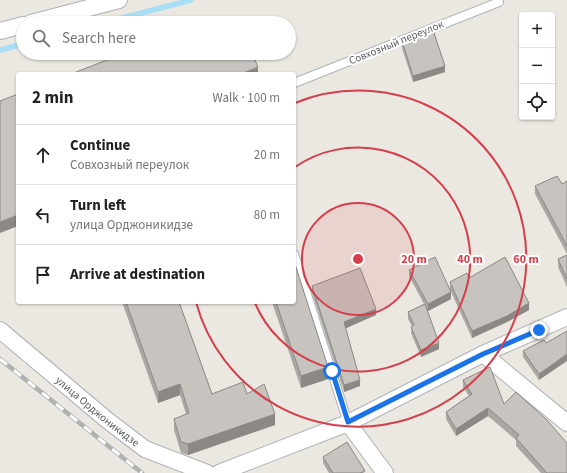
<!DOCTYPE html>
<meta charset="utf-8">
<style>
:root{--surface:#fff;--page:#f2f2f2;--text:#222;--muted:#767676;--line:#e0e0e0}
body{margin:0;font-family:"Source Sans 3",sans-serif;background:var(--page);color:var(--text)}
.controls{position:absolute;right:12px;top:12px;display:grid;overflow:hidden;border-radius:4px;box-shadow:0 1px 3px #0004}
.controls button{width:36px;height:36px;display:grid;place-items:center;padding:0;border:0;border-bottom:1px solid var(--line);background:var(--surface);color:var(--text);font:20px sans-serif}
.stop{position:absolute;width:12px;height:12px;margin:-9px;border:3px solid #1a73e8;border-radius:50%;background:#fff}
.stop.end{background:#1a73e8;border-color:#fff;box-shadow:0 1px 4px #0008}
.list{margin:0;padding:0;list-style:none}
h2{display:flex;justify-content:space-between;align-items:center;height:52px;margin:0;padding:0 16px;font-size:17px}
h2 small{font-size:13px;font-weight:400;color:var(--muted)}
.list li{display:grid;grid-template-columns:26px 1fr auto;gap:12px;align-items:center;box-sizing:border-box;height:60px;padding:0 16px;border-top:1px solid var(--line)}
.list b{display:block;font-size:15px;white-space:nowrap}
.list p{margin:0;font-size:13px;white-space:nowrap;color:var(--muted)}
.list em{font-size:13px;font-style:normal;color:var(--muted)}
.icon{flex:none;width:22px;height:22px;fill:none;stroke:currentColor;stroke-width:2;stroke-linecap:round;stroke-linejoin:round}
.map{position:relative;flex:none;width:567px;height:473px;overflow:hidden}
.search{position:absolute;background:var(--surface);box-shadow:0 1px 3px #0004;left:16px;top:16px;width:280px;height:44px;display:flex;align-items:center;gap:10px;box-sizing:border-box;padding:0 14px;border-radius:22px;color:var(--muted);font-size:15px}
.panel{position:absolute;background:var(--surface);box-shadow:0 1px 3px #0004;left:16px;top:72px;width:280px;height:232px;border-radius:4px}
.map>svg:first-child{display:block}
</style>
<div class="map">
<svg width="567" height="473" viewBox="0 0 567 473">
<rect width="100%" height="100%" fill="#ebe8e2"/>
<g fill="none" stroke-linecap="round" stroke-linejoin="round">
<path stroke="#a9dff4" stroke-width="5.5" d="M103,23L191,0
M0,50L23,44"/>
<g stroke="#afb3b6" stroke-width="10">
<path id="service" d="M294,83L499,2
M294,254L348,423"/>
</g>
<g stroke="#afb3b6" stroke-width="18">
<g id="minor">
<path d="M31,23L119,0"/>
<path d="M0,31L23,25"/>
<path id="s1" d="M0,330L107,420L145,449L207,473"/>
<path d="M483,354L567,423"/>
<path d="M348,423L385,473"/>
<path d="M219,473L348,423L483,354L567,317"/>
</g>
</g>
<use href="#service" stroke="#fff" stroke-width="8"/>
<use href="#minor" stroke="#fff" stroke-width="16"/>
<g stroke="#b0b1b1" stroke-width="4.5">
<path id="rail" d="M0,359L142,473"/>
</g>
<use href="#rail" stroke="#fff" stroke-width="3" stroke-dasharray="9" stroke-linecap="butt"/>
</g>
<path fill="#aba8a4" d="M402,41L445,72L413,82L402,48Z
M567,181V254L535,194V186L562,184Z
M567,255V287L558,267V259Z
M409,270L450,289V282L469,278L529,310L507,322L472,338L451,292V299L428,311L426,309L439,349L421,357L411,333L412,326L408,319V312L424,304L409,276Z
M312,286L376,315L346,328L360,386L344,392L312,293Z
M122,302H179L212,394H247L275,425L188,455L181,453L174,430V419L186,414L180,395L158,403Z
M272,302H294L328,379L301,388Z
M546,343L539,380L523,357V351Z
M463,380L504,404L567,473H541L516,446V440L488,416L456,436L446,419V412L469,396L463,387Z
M323,457L365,473H329L323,463Z"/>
<path fill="#8b8886" d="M445,66V72L413,82V76Z
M258,67V74H241Z
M18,215V226L0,233V222Z
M451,292V299L428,311V304Z
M529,303V310L507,322L472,338V331Z
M376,309V315L344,329V322Z
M439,343V349L421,357V350Z
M567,354V361L539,380V374Z
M328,367V379L301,388V376Z
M360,380V386L344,392V385Z
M180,384V395L158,403V392Z
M488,408V416L456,436V429Z
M275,414V425L188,455V444Z"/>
<path fill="#c7c3bf" stroke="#8b8886" d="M433,30L445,66L413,76L402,41Z
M125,53H207L209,56L216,53H252L258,67L241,74H71Z
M18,94V215L0,222V101Z
M557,176L562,184L567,181V246L535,186Z
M567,255V279L558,259Z
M435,257L451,292L428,304L409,270Z
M505,257L529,303L507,316L472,331L450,282L467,273L469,278Z
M294,261L328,367L301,376L276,302H294Z
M360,268L376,309L344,322L360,380L344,385L312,286Z
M126,302H179L212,394L243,382L247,394L264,384L275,414L188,444L181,442L174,419L189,413L180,384L158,392Z
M425,304L439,343L421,350L411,327L414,325L408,312Z
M567,331V354L539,374L523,351L544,340L546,343Z
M490,367L504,404L516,392L546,419L567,443V473H547L516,438L519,435L488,408L456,429L446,412L472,394L463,380Z
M347,442L365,471L360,473H333L323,457Z"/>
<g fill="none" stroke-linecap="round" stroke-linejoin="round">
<path stroke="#1a73e8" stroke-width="5" d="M332,371L348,422L483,354L539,330"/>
</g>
<circle cx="358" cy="259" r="56" fill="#d43f4b" fill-opacity=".12"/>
<g fill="none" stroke="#d43f4b" stroke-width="2">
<circle cx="358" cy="259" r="56"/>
<path d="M295 167A112 112 0 1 1 255 303"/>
<path d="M295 103A168 168 0 1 1 196 302"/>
</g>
<g text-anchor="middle" stroke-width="4" stroke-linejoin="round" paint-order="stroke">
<g font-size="11" fill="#5a5e61" stroke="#fff">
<text transform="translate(396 42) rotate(-22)" y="4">Совхозный переулок</text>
<text dy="4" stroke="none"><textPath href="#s1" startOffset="127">улица Орджоникидзе</textPath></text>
</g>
</g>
<circle cx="358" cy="259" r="6" fill="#d43f4b" stroke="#fff" stroke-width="2"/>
<g font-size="12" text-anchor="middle" font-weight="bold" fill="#d43f4b" stroke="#fff" stroke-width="4" stroke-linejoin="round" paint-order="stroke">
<text x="414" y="263">20 m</text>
<text x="470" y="263">40 m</text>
<text x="526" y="263">60 m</text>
</g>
</svg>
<div class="controls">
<button>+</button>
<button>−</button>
<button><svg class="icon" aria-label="locate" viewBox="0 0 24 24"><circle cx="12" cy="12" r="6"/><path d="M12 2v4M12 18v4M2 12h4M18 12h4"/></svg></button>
</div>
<div class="stop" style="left:332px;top:371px"></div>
<div class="stop end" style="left:539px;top:330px"></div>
<div class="search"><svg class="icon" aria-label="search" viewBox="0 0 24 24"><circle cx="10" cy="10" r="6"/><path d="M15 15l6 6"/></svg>Search here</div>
<section class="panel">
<h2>2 min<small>Walk · 100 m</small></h2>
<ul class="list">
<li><svg class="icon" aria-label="ahead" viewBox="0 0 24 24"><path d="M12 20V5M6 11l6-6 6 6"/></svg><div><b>Continue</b><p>Совхозный переулок</p></div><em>20 m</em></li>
<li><svg class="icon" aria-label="left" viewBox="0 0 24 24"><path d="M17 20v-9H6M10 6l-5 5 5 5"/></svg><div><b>Turn left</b><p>улица Орджоникидзе</p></div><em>80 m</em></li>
<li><svg class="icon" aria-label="arrive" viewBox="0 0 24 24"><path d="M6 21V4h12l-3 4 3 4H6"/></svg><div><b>Arrive at destination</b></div></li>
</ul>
</section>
</div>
